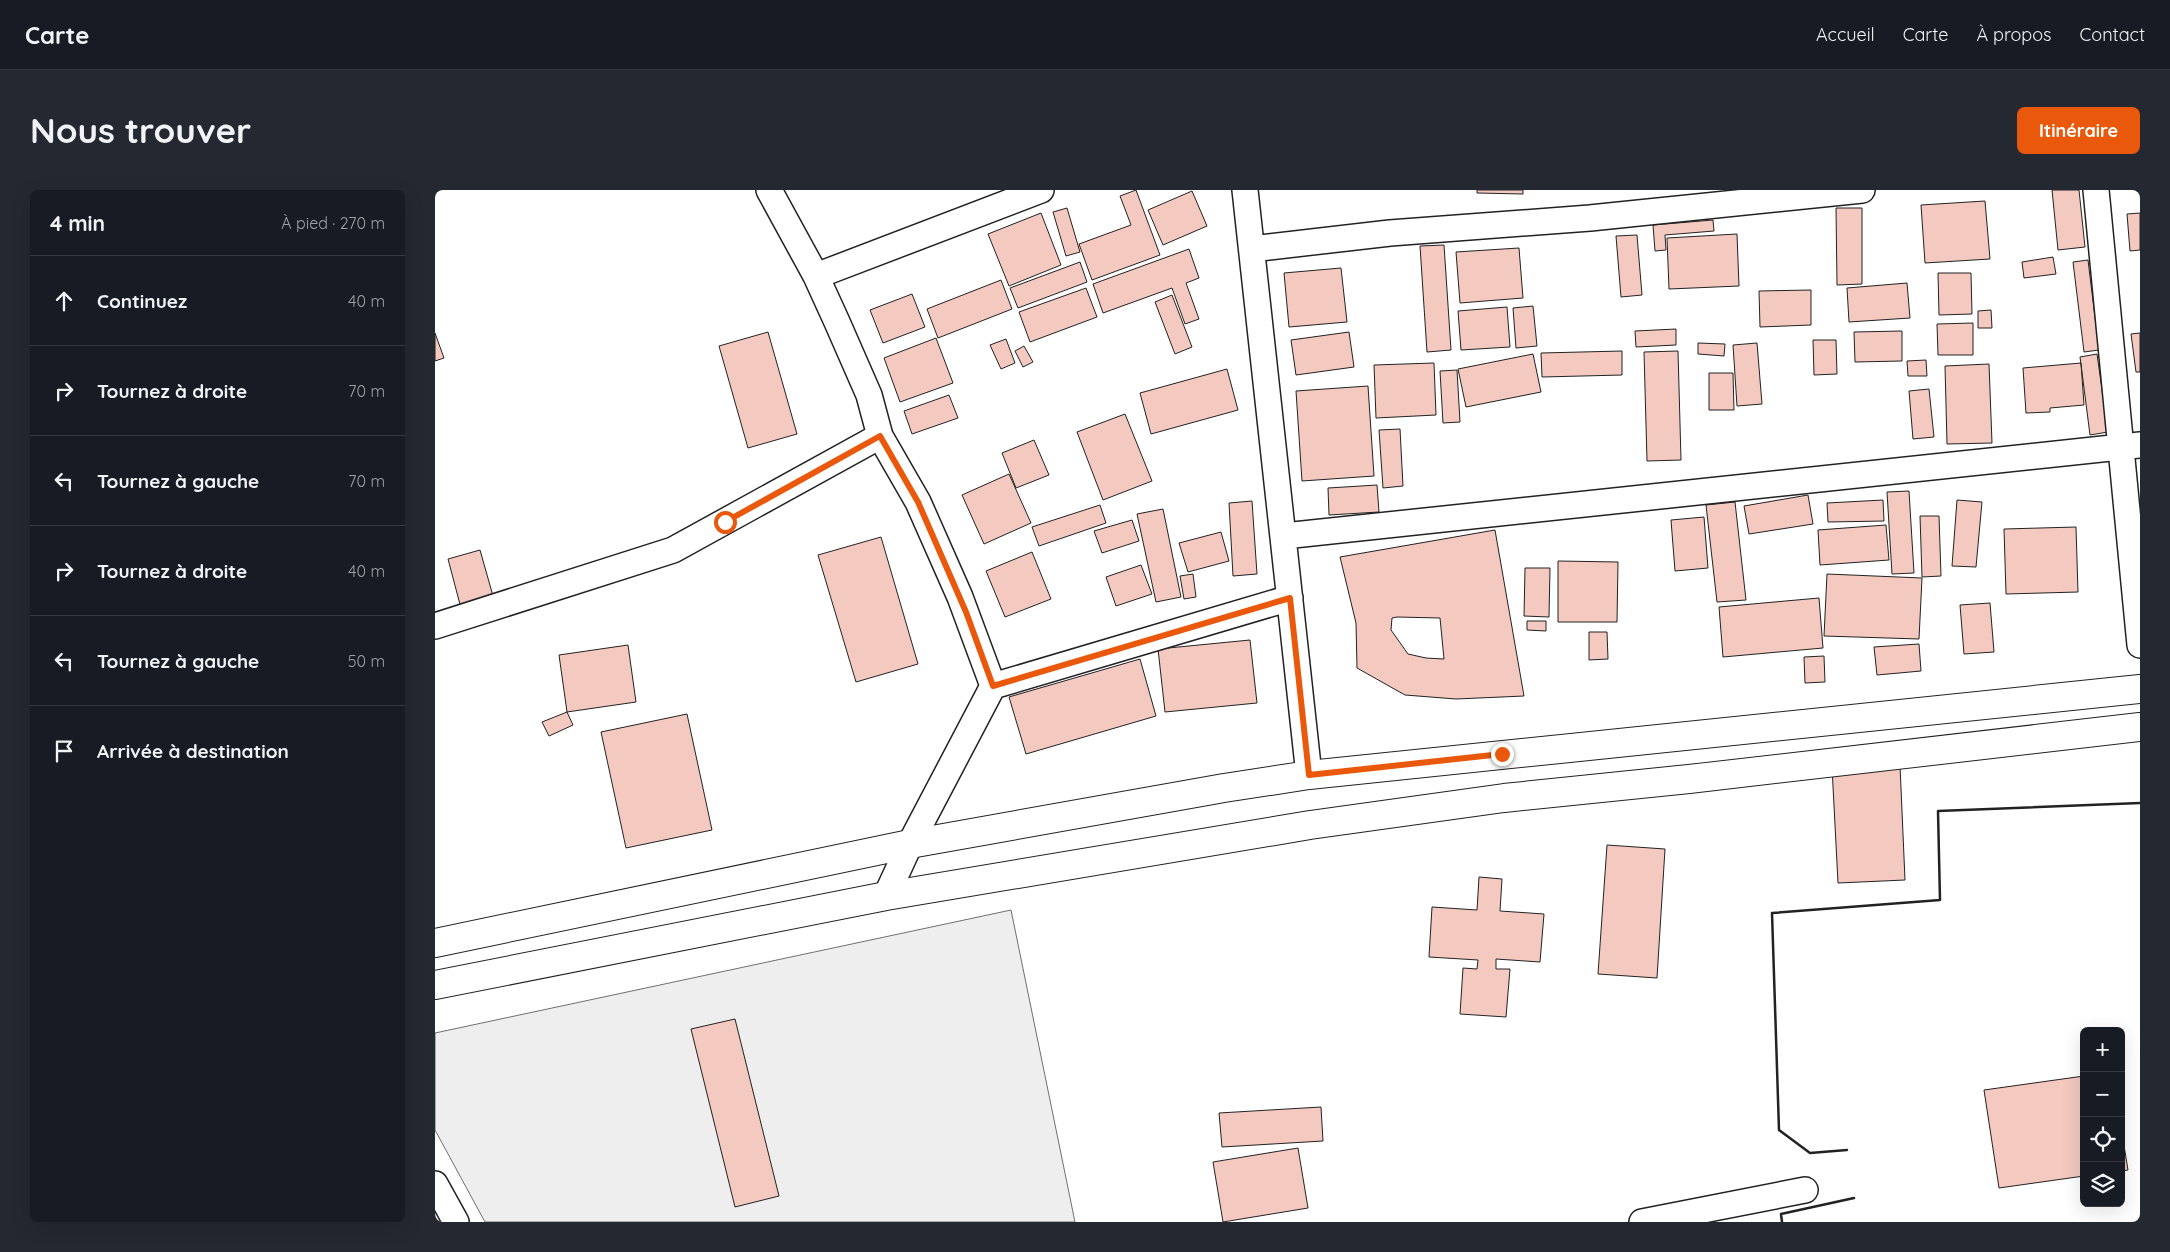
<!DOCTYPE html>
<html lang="fr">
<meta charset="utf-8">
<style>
:root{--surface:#171b24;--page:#242831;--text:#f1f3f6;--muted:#9ea1a6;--line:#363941;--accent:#ea580c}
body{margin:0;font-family:Quicksand,sans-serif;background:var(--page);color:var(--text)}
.controls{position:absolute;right:15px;bottom:15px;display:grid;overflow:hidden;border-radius:8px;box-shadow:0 5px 20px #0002}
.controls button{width:45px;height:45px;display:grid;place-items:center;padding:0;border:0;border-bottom:1px solid var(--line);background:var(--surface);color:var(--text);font:25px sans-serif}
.stop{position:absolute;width:15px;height:15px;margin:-11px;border:4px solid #ea580c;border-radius:50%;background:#fff}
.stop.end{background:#ea580c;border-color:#fff;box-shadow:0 1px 5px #0008}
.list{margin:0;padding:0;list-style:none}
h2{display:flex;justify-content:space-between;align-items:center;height:65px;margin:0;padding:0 20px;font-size:21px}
h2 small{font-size:16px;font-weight:400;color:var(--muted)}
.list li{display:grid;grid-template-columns:32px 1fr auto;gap:15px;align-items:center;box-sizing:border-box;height:90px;padding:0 20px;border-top:1px solid var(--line)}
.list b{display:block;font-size:19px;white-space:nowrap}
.list em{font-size:16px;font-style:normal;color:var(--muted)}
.icon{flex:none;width:28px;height:28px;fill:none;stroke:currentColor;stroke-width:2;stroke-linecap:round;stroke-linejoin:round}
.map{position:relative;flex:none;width:1705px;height:1032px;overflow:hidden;border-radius:8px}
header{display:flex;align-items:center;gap:30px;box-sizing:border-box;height:70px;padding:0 25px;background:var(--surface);border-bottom:1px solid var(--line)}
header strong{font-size:24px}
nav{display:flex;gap:28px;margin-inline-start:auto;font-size:18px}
.intro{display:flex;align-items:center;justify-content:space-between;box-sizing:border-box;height:120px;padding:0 30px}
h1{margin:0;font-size:35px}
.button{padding:12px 22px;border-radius:8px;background:var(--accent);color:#fff;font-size:18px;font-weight:700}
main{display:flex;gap:30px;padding:0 30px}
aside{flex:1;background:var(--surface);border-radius:8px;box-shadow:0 5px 20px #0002}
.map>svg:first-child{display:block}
</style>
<header>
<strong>Carte</strong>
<nav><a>Accueil</a><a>Carte</a><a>À propos</a><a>Contact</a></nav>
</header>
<div class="intro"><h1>Nous trouver</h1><a class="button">Itinéraire</a></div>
<main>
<aside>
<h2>4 min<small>À pied · 270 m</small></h2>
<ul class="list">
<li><svg class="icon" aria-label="ahead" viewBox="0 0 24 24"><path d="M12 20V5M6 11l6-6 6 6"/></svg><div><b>Continuez</b></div><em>40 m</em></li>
<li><svg class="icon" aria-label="right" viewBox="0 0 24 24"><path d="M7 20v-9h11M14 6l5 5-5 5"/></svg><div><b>Tournez à droite</b></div><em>70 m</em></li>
<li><svg class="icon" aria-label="left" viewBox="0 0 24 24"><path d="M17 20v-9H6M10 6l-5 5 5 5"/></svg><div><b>Tournez à gauche</b></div><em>70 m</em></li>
<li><svg class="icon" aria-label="right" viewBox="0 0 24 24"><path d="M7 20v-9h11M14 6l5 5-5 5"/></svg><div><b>Tournez à droite</b></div><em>40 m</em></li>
<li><svg class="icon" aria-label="left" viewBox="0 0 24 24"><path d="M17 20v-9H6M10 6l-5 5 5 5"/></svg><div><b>Tournez à gauche</b></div><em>50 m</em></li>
<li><svg class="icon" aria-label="arrive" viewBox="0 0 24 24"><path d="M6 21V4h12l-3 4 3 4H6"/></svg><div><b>Arrivée à destination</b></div></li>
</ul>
</aside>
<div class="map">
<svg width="1705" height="1032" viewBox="0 0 1705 1032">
<rect width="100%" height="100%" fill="#fff"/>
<path fill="#eee" stroke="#6f6f6f" d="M576,720L640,1032H50L0,940V843Z"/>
<path fill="#f3c9c0" stroke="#222" fill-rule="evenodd" d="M701,0L725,65L657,90L644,54L696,35L685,6Z
M1042,0H1088V4L1042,3Z
M1617,0H1644L1650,57L1623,60Z
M757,1L772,36L728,55L713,20Z
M1550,11L1555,69L1490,73L1486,15Z
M632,18L645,62L631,66L618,22Z
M1401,18H1427V94L1402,95Z
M606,23L626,75L574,96L553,44Z
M1705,23V60L1695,61L1692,24Z
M1278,30L1279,41L1230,45L1231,60L1220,61L1218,35Z
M1302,44L1304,96L1234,99L1232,48Z
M1202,45L1207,105L1186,107L1181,46Z
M1009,55L1016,160L992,162L985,56Z
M1084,58L1088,108L1025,113L1021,62Z
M754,59L764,88L751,93L764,129L750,134L737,98L668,123L658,94Z
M1618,67L1621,84L1589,88L1587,72Z
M1653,70L1664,160L1649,162L1638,72Z
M645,72L652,92L583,118L575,98Z
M906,78L912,132L854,137L849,83Z
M1503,83H1536L1537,124L1504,125Z
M566,90L577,119L503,148L492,119Z
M1472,93L1475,128L1414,132L1412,98Z
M651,98L662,127L595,152L584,122Z
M1376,100V135L1325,137L1324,101Z
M477,104L490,137L448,153L435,120Z
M737,105L757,157L740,164L720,112Z
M1098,116L1102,156L1081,158L1078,118Z
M1072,117L1075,157L1026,160L1023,121Z
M1556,120L1557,138H1543V121Z
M1538,133V165H1503L1502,134Z
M1241,139V155L1201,157L1200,141Z
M1467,141V171L1420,172L1419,142Z
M333,142L362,244L313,258L284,156Z
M914,142L919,177L861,185L856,150Z
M0,143L9,168L0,171Z
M1705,143V182H1701L1696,144Z
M501,148L518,193L465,212L449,168Z
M571,149L580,173L566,179L555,155Z
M1378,150H1401L1402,184L1379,185Z
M1263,153L1290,154L1289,166L1263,164Z
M1322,153L1327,214L1302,216L1298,155Z
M589,156L598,172L588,177L580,161Z
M1187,161V185L1107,187L1106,163Z
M1243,161L1246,270L1212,271L1209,162Z
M1098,164L1106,202L1031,217L1023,179Z
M1662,164L1673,242L1655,245L1645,167Z
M1491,170L1492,186H1473L1472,171Z
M999,173L1001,225L941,228L939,175Z
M1646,173L1649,215L1615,218V222L1591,223L1588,178Z
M1554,174L1557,253L1512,254L1510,176Z
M792,179L803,220L716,244L705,203Z
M1022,180L1025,232L1008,233L1005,181Z
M1274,183H1298L1299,220H1274Z
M933,196L939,286L867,291L861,201Z
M1494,199L1499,247L1478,249L1474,201Z
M514,205L523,228L477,244L469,221Z
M690,224L717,291L668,310L642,242Z
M965,239L968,296L948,298L944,240Z
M599,250L614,285L581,298L567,263Z
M574,284L596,333L549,354L527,305Z
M942,295L944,322L894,325L893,298Z
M1474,301L1479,383L1457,384L1452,302Z
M1373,305L1378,334L1314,344L1309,316Z
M1448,310L1449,331L1393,332L1392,313Z
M1522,310L1547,312L1541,377L1517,376Z
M817,311L822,384L798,386L794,313Z
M1300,312L1311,410L1282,412L1271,315Z
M665,315L671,333L604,356L597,337Z
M728,319L746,407L721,412L702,324Z
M1485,326H1504L1506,386L1487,387Z
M1269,327L1273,378L1240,381L1236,330Z
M697,330L704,351L667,363L659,341Z
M1451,335L1454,370L1385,375L1383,340Z
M1641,337L1643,402L1571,404L1569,339Z
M1060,340L1089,506L1021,509L970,505L922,478L921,433L905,367ZM962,427L1005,428L1009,469L991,468L973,464L956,440L957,428Z
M786,342L794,371L753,382L744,353Z
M446,347L483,474L421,492L383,365Z
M45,360L60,413L27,422L13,369Z
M597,362L616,409L570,427L551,381Z
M1123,371L1183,372L1182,432H1123Z
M706,375L717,404L681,416L671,387Z
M1090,378H1115L1114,427L1089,426Z
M758,384L761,407L749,409L745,386Z
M1392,384L1487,388L1484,449L1389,446Z
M1384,408L1388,458L1288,467L1284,417Z
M1555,413L1559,462L1529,464L1525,415Z
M1092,431H1111V441L1092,440Z
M1154,442H1172L1173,469L1154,470Z
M815,450L822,513L730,522L723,459Z
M1484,454L1486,481L1442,485L1439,457Z
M193,455L201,512L132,522L124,465Z
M1389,466L1390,492L1370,493L1369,467Z
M705,469L721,526L591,564L574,507Z
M132,522L138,535L114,546L107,532Z
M252,524L277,640L191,658L166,542Z
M1465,575L1470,690L1403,693L1397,577Z
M1172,655L1230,659L1222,788L1163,784Z
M1044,687L1067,689L1065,721L1109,724L1105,772L1061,769V779H1075L1071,827L1025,824L1028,778L1042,779L1043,770L994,767L997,717L1042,720Z
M300,829L344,1006L300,1017L256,839Z
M1649,886V986L1564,998L1549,900Z
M886,917L888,951L787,957L784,923Z
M1686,937L1693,980L1686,981Z
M863,958L873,1018L788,1032L778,972Z"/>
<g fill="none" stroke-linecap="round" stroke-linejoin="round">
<g stroke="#222" stroke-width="28">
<path id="street" d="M334,0L381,86L402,132L434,205L445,246L483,312L525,407L558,496L475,654L451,706
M810,0L874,585
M1661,0L1705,455
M817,59L955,43L1155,28L1427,0
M381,86L606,0
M849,346L1705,255
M0,436L238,360L445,246
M558,496L855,408
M0,994L21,1032
M1207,1032L1370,1000"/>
</g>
<g stroke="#222" stroke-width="30">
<path id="primary" d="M0,753L475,654L789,598L874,585L1705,499
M0,795L451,706L875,635L1069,608L1254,589L1705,537"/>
</g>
<use href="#street" stroke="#fff" stroke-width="25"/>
<use href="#primary" stroke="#fff" stroke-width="28"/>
<path stroke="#222" stroke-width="2.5" d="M1412,960L1375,963L1344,940L1337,723L1505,710L1503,621L1705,613
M1347,1032L1346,1024L1419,1008"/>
</g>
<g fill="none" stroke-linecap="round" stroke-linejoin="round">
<path stroke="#ea580c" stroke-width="6" d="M290,332L445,246L483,312L531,422L558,496L855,408L874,585L1067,564"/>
</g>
</svg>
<div class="controls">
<button>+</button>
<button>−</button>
<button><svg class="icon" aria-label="locate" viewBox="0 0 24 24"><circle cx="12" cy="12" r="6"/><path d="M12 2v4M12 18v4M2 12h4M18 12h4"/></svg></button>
<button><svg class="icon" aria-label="layers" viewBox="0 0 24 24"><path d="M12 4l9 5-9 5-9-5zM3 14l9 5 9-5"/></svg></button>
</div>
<div class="stop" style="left:290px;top:332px"></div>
<div class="stop end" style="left:1067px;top:564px"></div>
</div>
</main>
